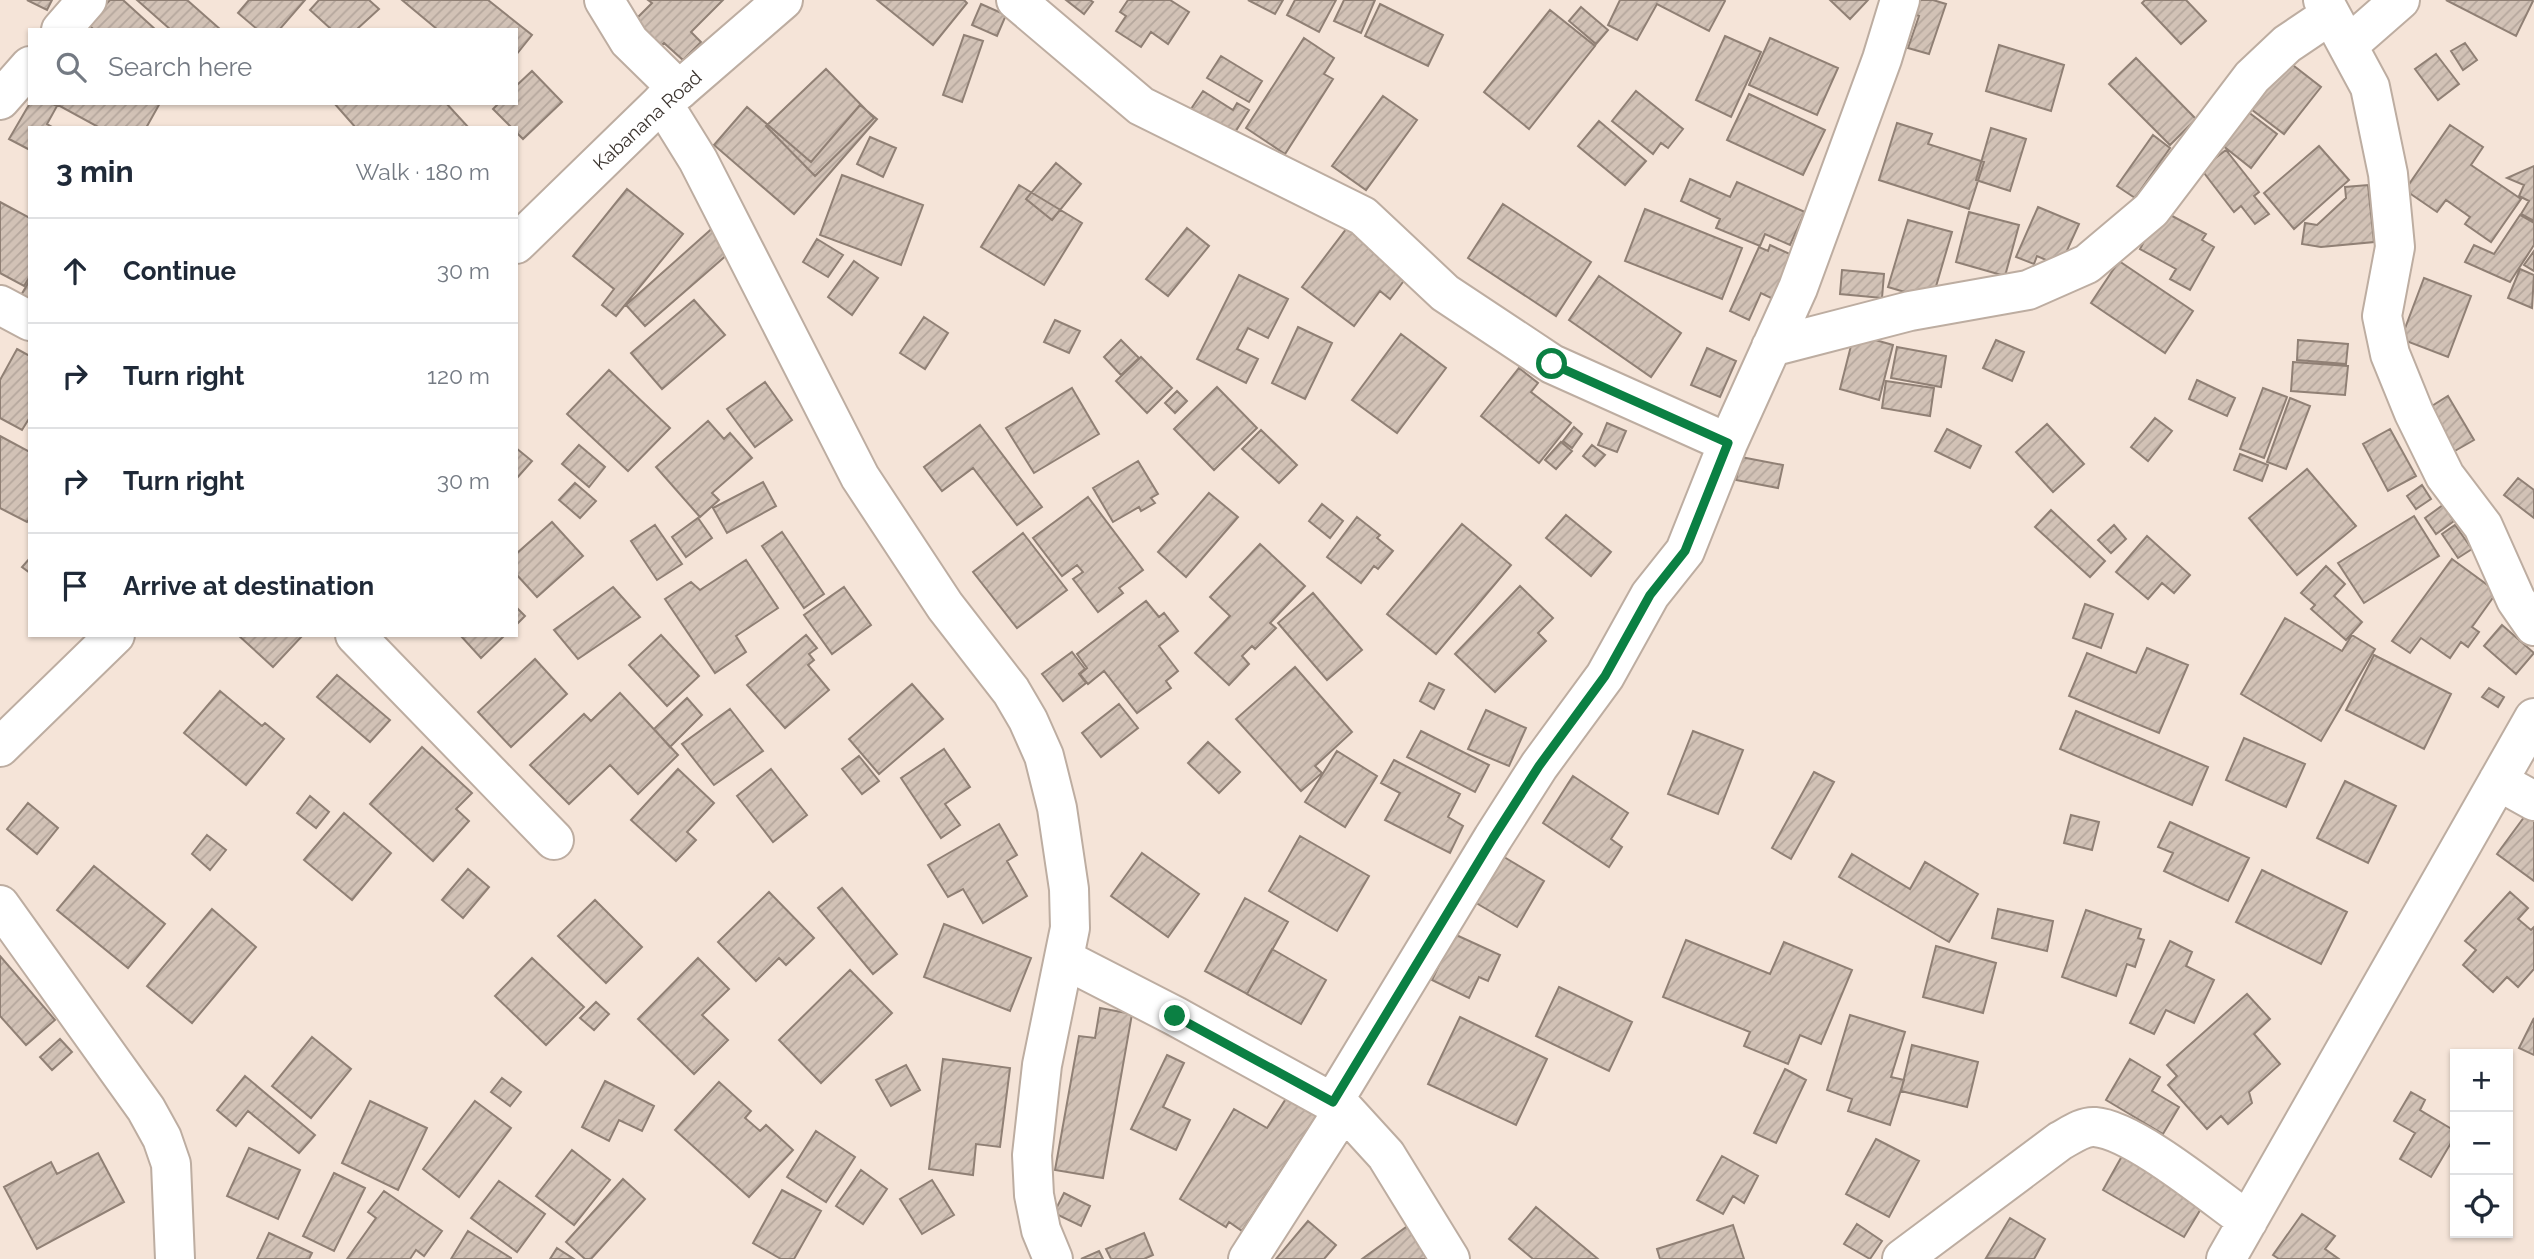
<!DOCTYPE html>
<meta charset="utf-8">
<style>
:root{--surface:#fff;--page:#f6f6f7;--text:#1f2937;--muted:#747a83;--line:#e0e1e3}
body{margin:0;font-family:Raleway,sans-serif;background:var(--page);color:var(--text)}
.controls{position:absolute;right:21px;bottom:21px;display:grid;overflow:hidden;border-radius:0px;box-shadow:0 2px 5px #0004}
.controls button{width:63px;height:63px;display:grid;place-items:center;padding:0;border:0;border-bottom:2px solid var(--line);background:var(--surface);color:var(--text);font:35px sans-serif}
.stop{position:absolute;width:21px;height:21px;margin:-16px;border:5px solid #0b8043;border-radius:50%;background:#fff}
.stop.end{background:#0b8043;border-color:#fff;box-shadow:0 2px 7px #0008}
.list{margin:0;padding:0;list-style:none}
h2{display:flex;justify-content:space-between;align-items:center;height:91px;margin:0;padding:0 28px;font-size:30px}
h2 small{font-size:23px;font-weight:400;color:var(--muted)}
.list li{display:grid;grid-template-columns:46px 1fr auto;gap:21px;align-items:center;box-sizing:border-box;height:105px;padding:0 28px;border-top:2px solid var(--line)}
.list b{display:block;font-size:26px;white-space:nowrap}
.list em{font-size:23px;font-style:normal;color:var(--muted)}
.icon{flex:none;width:38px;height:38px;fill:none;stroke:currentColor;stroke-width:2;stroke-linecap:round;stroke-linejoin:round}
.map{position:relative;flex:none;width:2534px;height:1259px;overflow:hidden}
.search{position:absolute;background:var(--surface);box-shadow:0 2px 5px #0004;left:28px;top:28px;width:490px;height:77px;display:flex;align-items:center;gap:18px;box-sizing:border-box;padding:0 24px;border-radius:0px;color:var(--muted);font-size:26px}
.panel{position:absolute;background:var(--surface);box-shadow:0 2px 5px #0004;left:28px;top:126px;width:490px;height:511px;border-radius:0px}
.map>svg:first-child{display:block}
</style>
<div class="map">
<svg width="2534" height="1259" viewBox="0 0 2534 1259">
<defs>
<pattern id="building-hatch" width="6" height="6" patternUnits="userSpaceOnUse" patternTransform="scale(1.75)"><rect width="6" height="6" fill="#d2c2b6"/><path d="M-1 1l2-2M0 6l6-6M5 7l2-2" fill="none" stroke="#b5a79d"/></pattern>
</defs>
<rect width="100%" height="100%" fill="#f5e4d8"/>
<path fill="url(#building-hatch)" stroke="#908075" stroke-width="2" d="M27,0H52L47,10Z
M110,0H123L156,30H94L88,24Z
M137,0H187L221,30H171Z
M249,0H305L279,30H258L238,13Z
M319,0H369L379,9L356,30H332L310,10Z
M402,0H488L532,35L516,55V30H438Z
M648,0H723L691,32L701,42L683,60L664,43L656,51L629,26L652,3Z
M877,0H964L967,3L933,45Z
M1066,0H1090L1093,2L1084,14Z
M1128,0H1170L1189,12L1168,44L1151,32L1141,47L1116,31L1126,16L1120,12Z
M1248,0H1283L1275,14Z
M1295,0H1336L1319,32L1287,15Z
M1344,0H1375L1361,33L1334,21Z
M1620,0H1724L1725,1L1709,31L1657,4L1637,40L1608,25Z
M1830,0H1868L1850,19Z
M1914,0H1933L1946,4L1929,54L1908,48L1919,16L1910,13Z
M2145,0H2186L2206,21L2181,44L2142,3Z
M2446,0H2531L2533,1L2516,36Z
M981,4L1006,15L997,36L972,25Z
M1380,4L1443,35L1428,66L1365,36Z
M1581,7L1608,30L1596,44L1569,21Z
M1550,10L1595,46L1529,129L1484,92Z
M964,35L983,41L962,102L943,95Z
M1725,36L1761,52L1731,117L1696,100Z
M1304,38L1334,58L1324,74L1333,79L1285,154L1246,128Z
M1770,38L1838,68L1817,115L1749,85Z
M2465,43L2477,60L2463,70L2451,51Z
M1999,45L2064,65L2051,111L1986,91Z
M2436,54L2459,84L2438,100L2415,69Z
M2280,55L2321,87L2284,134L2243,103Z
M1221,56L1262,81L1249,102L1207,78Z
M2136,58L2196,119L2170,145L2109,84Z
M826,69L874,118L815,176L766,126Z
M532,71L562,102L523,139L516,132V128H512L493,109L499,103H516V86Z
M1203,91L1233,110L1237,103L1249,110L1232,137L1191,109Z
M1636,91L1683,129L1668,148L1661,143L1653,154L1612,121Z
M1749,94L1825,130L1803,175L1727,140Z
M1383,96L1417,120L1366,190L1332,166Z
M30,103H51L57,106L47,124L54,128H30V150L9,139Z
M160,103L146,128H100L56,104Z
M334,103H446L469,128H356Z
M860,105L877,119L794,214L714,145L747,107L811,162Z
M2243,108L2277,134L2251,168L2217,141Z
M1599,121L1646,161L1625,185L1578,146Z
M1897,123L1932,134L1928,144L1984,162L1969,209L1879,180Z
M2450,125L2483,147L2471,165L2521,199L2491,242L2465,224L2470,217L2446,200L2437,212L2405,190Z
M1991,128L2026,139L2010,191L1976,180Z
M2153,135L2170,148L2135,198L2117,186Z
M870,137L896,148L883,177L857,164Z
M2319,146L2349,180L2294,229L2264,193Z
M2226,150L2259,192L2254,196L2269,214L2255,224L2241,206L2234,212L2201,169Z
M1056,163L1081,184L1052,220L1026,199Z
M2534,166V221L2521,214L2529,201L2519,196L2524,185L2507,178Z
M842,175L923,205L901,265L820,235Z
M1690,179L1730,197L1737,182L1805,212L1790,245L1765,234L1760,246L1716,228L1720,219L1681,201Z
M1019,185L1082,223L1044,285L981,247Z
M2368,185L2374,242L2321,247L2302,244L2305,223L2317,225L2346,198L2345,187Z
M627,189L683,234L616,316L602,305L614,289L573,256Z
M0,202L30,218V276L24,286L0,273Z
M1503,204L1591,262L1556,316L1468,258Z
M2038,207L2079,224L2060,266L2037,256L2034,264L2016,257Z
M1645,209L1742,248L1722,299L1625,261Z
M2161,210L2206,234L2202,240L2214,247L2190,290L2170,279L2176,269L2140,249Z
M1969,212L2019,225L2005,276L1956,262Z
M2520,215L2534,223V245L2510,282L2465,262L2474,245L2494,254Z
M1908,220L1952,232L1932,300L1888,287Z
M716,225L736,247L645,326L626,305Z
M1187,228L1209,246L1168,296L1146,279Z
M1347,228L1409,274L1390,299L1380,291L1354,326L1302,287Z
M817,239L843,255L828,277L803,262Z
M1770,245L1792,255L1773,299L1761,293L1749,320L1730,311L1759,247L1768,251Z
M2534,251V271L2524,265Z
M854,261L878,278L852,315L828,297Z
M2119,261L2193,311L2165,353L2091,303Z
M2520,269L2534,275L2532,308L2508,298Z
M1842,270L1884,274L1882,298L1840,294Z
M1239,275L1288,299L1268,338L1248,328L1237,349L1258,359L1246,383L1197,359Z
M1599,276L1681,333L1651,377L1569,320Z
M2424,278L2471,296L2448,357L2401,339Z
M30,280V310L17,302Z
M694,300L725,335L662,389L631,353Z
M924,317L948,333L925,369L900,353Z
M1055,320L1080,331L1069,353L1044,342Z
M1298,327L1332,343L1305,399L1272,383Z
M1401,334L1446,368L1397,433L1352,400Z
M1854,334L1893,345L1879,400L1840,389Z
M1121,340L1139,358L1121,375L1104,357Z
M1996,340L2024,352L2012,381L1983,368Z
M2298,340L2348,344L2346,364L2297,360Z
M1897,347L1946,356L1941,387L1891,378Z
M1707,348L1736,361L1720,397L1691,385Z
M17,349L30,356V417L22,430L0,418V380Z
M1141,357L1172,388L1147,413L1116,381Z
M2293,362L2348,366L2345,395L2291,391Z
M1519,368L1538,383L1531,392L1571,423L1539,463L1481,416Z
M609,370L670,428L628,471L567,414Z
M2197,380L2235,398L2227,416L2189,399Z
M1886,381L1934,388L1930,416L1882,408Z
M765,382L792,420L755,447L727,409Z
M1217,387L1257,428L1214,470L1174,429Z
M1072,388L1099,434L1034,473L1006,428Z
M2263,388L2287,397L2264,458L2240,449Z
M1177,391L1187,401L1175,413L1165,403Z
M2448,396L2474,440L2453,452L2427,409Z
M2290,398L2310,406L2286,469L2267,462Z
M2155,418L2172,431L2148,461L2131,447Z
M708,421L724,439L730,433L752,458L712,493L719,500L700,517L656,467Z
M1607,423L1626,431L1617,452L1598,445Z
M2047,424L2084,464L2053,492L2016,452Z
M980,425L1042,507L1017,525L973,468L942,491L924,467Z
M1574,427L1582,434L1572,448L1563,441Z
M1947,429L1981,446L1970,468L1935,451Z
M2390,429L2416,476L2388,491L2363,444Z
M1261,430L1297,465L1279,483L1242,449Z
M0,436L30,452V518L27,522L0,508Z
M1561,442L1572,451L1556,469L1545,460Z
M579,445L605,467L589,487L562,464Z
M1592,445L1605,455L1595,466L1583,456Z
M516,448L532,461L516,479Z
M2240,454L2268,465L2262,481L2234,470Z
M1741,457L1783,465L1778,488L1736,480Z
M1138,461L1158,494L1151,498L1155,503L1141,511L1139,507L1113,522L1093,488Z
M2307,469L2356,526L2297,575L2249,518Z
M2518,478L2534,490V518L2504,495Z
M763,482L776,506L727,533L713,508Z
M575,483L596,501L580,518L559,500Z
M2422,485L2431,499L2416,509L2407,496Z
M1209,493L1238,517L1186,577L1158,552Z
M1088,497L1143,570L1119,588L1123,593L1098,612L1073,579L1083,572L1077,565L1062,576L1033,538Z
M1322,504L1343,521L1330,538L1309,521Z
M2443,505L2454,521L2436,534L2425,518Z
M2051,510L2105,561L2090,577L2035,527Z
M1566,515L1611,552L1591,576L1546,538Z
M2414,516L2439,556L2364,603L2338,563Z
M1357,517L1380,535L1377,538L1393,551L1378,569L1374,566L1361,583L1327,557Z
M698,518L712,538L686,557L672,537Z
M552,522L583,556L537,597L516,574V554Z
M1462,524L1511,565L1436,654L1387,614Z
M655,525L682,564L657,580L631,541Z
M2114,525L2126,539L2111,553L2098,540Z
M2455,525L2472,549L2458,558L2442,534Z
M782,532L824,594L804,608L762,546Z
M1023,533L1067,590L1017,628L973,572Z
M2147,536L2190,575L2174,593L2162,583L2148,599L2116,572Z
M1260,544L1305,586L1270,623L1276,628L1255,649L1252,646L1242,656L1249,664L1229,685L1195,653L1230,616L1210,597Z
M30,558V573L22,567Z
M2452,559L2497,592L2472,627L2479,632L2468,647L2461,642L2450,658L2421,638L2410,653L2392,641Z
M746,560L778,608L736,636L746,652L715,673L665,599L691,582L700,590Z
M2326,566L2345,584L2334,596L2362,622L2346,640L2311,609L2315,605L2301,593Z
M1520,586L1553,618L1538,633L1546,641L1495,692L1455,654Z
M613,587L640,617L578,659L554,630Z
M844,587L871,625L832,654L804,615Z
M1313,593L1362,650L1327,680L1278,623Z
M1146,601L1159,617L1164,613L1178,631L1159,646L1178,671L1166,681L1171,688L1137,713L1104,671L1088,684L1080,674L1087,668L1077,654Z
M2085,604L2113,614L2101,648L2073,638Z
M516,607L525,616L516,625Z
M2285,618L2342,651L2352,635L2375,649L2321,741L2241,694Z
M2502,625L2534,653L2516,674L2484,646Z
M238,635H303L273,667Z
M460,635H505L481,658Z
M661,635L699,676L667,706L629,665Z
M806,635L817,648L809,654L814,660L808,665L829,690L785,728L747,685Z
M2147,648L2188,665L2159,733L2069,696L2087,653L2136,673Z
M1072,652L1085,669L1079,674L1086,683L1063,701L1042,674Z
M2374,655L2451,694L2424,749L2346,710Z
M535,659L567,694L511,747L478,712Z
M1295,667L1352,732L1315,766L1322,773L1301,791L1236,719Z
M337,675L390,720L370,742L317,697Z
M1429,683L1444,690L1434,709L1420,701Z
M912,684L943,719L879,774L849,739Z
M2489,688L2504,697L2498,707L2482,697Z
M220,691L262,726L265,723L284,739L246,785L184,733Z
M620,693L678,755L638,794L610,765L569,804L530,765L584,714L591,721Z
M687,698L702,715L670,747L654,729Z
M1119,704L1138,728L1101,757L1082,733Z
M730,709L763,751L714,785L682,744Z
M1486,710L1526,728L1509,766L1468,749Z
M2076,711L2208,767L2192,805L2060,749Z
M1421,731L1489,765L1475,792L1407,757Z
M1693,731L1743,750L1718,814L1668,794Z
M2244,738L2305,764L2286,807L2226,780Z
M1208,742L1240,772L1219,793L1188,763Z
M422,747L472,793L456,809L469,821L433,861L370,804Z
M944,749L970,787L945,804L960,825L941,838L901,778Z
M1337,751L1377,776L1345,827L1305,802Z
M859,756L879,781L862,794L842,769Z
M1394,760L1460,794L1448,817L1463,826L1450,853L1385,820L1400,793L1381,783Z
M678,769L714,803L687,832L696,840L676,861L631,820Z
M771,769L807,815L773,842L737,796Z
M1814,772L1834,782L1791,859L1772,848Z
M1573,776L1628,813L1611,839L1622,847L1609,867L1543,823Z
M2345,781L2396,806L2368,863L2317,838Z
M310,796L329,812L316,828L297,813Z
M28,803L58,828L37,854L7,829Z
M2533,805L2534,806V881L2497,854Z
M344,813L391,853L352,900L304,860Z
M2071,815L2099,822L2092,850L2064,843Z
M2170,822L2249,858L2228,901L2164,871L2173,853L2158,847Z
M999,824L1017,855L1007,861L1027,896L983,923L963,889L948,897L928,865Z
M207,835L226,850L210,870L192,854Z
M1300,836L1369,876L1337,931L1269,891Z
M1142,853L1199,894L1168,937L1111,896Z
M1499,854L1544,881L1517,927L1471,900Z
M1852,854L1910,889L1925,862L1978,894L1949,942L1839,877Z
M94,866L165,924L128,968L57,910Z
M468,869L489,887L463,918L442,900Z
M2262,870L2347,912L2321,964L2236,922Z
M842,888L897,954L873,974L818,908Z
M769,892L814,938L786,965L779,958L756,981L718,942Z
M2510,892L2528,908L2518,919L2531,930L2534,927V969L2518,987L2507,977L2493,992L2463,965L2476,950L2465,941Z
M1245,898L1288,922L1247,994L1205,971Z
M595,900L642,947L606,983L558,936Z
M212,909L256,947L192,1023L147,986Z
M1998,909L2053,921L2047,951L1992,938Z
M2086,910L2141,929L2138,938L2144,940L2135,967L2127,964L2116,996L2062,977Z
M944,924L1031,958L1010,1011L924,977Z
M1454,934L1500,955L1488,981L1479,977L1469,998L1432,980Z
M1686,940L1770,974L1784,942L1852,970L1821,1044L1800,1035L1788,1064L1744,1046L1750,1032L1663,997Z
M2170,941L2192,952L2186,966L2214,980L2194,1023L2166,1010L2154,1034L2130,1023Z
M1936,946L1996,963L1983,1013L1923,997Z
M1272,949L1326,980L1301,1024L1247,994Z
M0,956L55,1020L26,1045L0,1016Z
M532,958L584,1007L546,1045L495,996Z
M698,958L729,989L702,1015L728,1040L694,1074L638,1019Z
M850,970L892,1013L821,1083L779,1040Z
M1559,987L1632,1022L1609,1071L1536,1036Z
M2247,994L2270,1019L2254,1034L2280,1064L2249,1092L2252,1103L2228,1124L2221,1116L2207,1129L2168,1085L2177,1076L2167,1065Z
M596,1002L609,1014L594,1030L580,1018Z
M1100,1008L1132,1014L1103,1178L1055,1170L1079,1036L1095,1038Z
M1850,1015L1905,1032L1891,1077L1904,1080L1890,1125L1848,1111L1852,1099L1827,1090Z
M1460,1017L1547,1059L1516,1125L1428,1084Z
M2534,1018V1055L2519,1048Z
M312,1037L351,1069L311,1118L272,1086Z
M60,1039L72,1052L52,1070L40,1057Z
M1912,1045L1978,1062L1967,1107L1901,1091Z
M1167,1055L1184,1063L1163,1107L1190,1120L1176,1150L1131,1129Z
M943,1059L1010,1068L1000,1147L976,1144L973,1175L929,1169Z
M2130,1059L2160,1077L2152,1091L2179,1107L2163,1134L2106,1100Z
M906,1065L920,1090L891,1106L876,1080Z
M1785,1069L1806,1080L1776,1143L1754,1133Z
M245,1076L315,1135L299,1153L248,1111L236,1126L217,1110Z
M502,1078L521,1092L510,1106L491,1092Z
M605,1081L654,1106L642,1131L619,1120L609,1141L582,1127Z
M719,1082L751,1111L745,1118L760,1131L766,1125L793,1150L749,1197L675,1130Z
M1293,1088L1322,1107L1242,1231L1229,1222L1226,1227L1180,1199L1234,1109L1267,1128Z
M2411,1092L2425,1100L2420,1110L2455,1131V1136L2431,1177L2400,1159L2415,1133L2394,1121Z
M370,1101L427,1128L398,1190L342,1163Z
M475,1101L511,1128L459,1197L423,1169Z
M816,1131L855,1157L826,1202L787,1177Z
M1876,1139L1919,1161L1889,1217L1846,1194Z
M249,1148L300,1170L278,1219L227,1196Z
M2126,1149L2208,1197L2184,1237L2103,1190Z
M572,1150L610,1180L574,1225L536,1196Z
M98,1153L124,1202L37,1249L4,1187L51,1162L57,1174Z
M1722,1156L1758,1176L1744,1203L1733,1196L1723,1214L1697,1200Z
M861,1170L887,1189L863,1224L836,1206Z
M334,1173L365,1188L334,1251L303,1236Z
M623,1179L645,1199L591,1259H585L566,1242Z
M932,1180L954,1215L922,1234L900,1199Z
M499,1181L545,1214L517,1252L471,1218Z
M782,1190L821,1211L794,1259H781L753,1243Z
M384,1191L442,1231L424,1256L416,1250L410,1259H347L376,1218L368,1212Z
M1064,1193L1090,1206L1081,1226L1054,1213Z
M1536,1207L1598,1259H1533L1509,1239Z
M2302,1214L2335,1236L2325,1249L2339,1259H2279L2273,1255Z
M2010,1218L2045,1239L2034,1259L1986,1258Z
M1308,1221L1336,1245L1324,1259H1276Z
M1857,1224L1882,1241L1870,1259L1844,1244Z
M1409,1225L1434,1259H1362Z
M1733,1225L1744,1259H1660L1657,1249Z
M468,1231L511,1258V1259H451Z
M269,1233L312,1253L309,1259H257Z
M1144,1233L1153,1255L1144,1259H1111L1106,1249Z
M557,1248L574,1259H550Z
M1099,1251L1103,1259H1081Z"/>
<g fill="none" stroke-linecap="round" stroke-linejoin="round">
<g stroke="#bdada1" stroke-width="42">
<path id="minor" d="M604,0L629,41L679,90
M1016,0L1141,106L1363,216L1445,293L1552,364L1728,443
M2323,0L2370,87L2388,174L2395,247L2382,316L2390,354L2414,413L2445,476L2483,526L2516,600L2534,626
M61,30L87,0
M2346,42L2360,35L2400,0
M0,100L30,66
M662,102L698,160L860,477L945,606L1011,691L1028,720L1044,756L1057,808L1069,889L1070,928L1042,1065L1032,1155L1034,1195L1041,1230L1053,1259
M0,305L30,321
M1771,347L1910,311L2028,290L2087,264L2151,210L2252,77L2287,44L2330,15
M355,635L554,840
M2498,781L2534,801
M0,905L146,1109L162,1138L171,1164L175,1259
M1064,959L1175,1016L1344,1109L1386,1155L1450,1259
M1333,1102L1493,838L1539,766L1605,676L1650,595L1685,551L1728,443L1798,288L1882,59L1900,0
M1248,1259L1344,1109
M1902,1259L2060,1141C2071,1135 2083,1126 2095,1127C2134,1130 2214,1197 2248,1221
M2226,1259L2534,718"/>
</g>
<g stroke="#bdada1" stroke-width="42">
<path id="tertiary" d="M516,244L662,102L679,90L783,0
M0,747L115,635"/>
</g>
<use href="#minor" stroke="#fff" stroke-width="38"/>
<use href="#tertiary" stroke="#fff" stroke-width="38"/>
</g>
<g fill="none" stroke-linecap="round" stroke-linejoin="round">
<path stroke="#0b8043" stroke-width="9" d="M1175,1016L1333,1102L1493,838L1539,766L1605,676L1650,595L1685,551L1728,443L1552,364"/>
</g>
<g text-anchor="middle" stroke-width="7" stroke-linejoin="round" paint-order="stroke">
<g font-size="19" fill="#3a332e" stroke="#fff">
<text transform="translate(647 120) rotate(-42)" y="7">Kabanana Road</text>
</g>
</g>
</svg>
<div class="controls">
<button>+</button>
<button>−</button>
<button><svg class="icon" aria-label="locate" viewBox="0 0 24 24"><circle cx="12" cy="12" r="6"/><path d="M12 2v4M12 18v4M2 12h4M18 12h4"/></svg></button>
</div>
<div class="stop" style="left:1552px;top:364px"></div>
<div class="stop end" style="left:1175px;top:1016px"></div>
<div class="search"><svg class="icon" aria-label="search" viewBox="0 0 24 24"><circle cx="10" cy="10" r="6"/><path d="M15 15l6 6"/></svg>Search here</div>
<section class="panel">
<h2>3 min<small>Walk · 180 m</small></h2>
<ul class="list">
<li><svg class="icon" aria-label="ahead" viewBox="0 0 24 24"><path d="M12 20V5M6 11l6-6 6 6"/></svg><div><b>Continue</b></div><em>30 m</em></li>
<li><svg class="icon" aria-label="right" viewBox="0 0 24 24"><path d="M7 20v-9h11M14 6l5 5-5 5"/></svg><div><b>Turn right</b></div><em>120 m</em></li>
<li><svg class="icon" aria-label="right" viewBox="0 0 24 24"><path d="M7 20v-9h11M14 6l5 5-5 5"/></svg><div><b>Turn right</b></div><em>30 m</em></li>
<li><svg class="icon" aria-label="arrive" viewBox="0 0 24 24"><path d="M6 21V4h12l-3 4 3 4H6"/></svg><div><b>Arrive at destination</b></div></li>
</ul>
</section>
</div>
